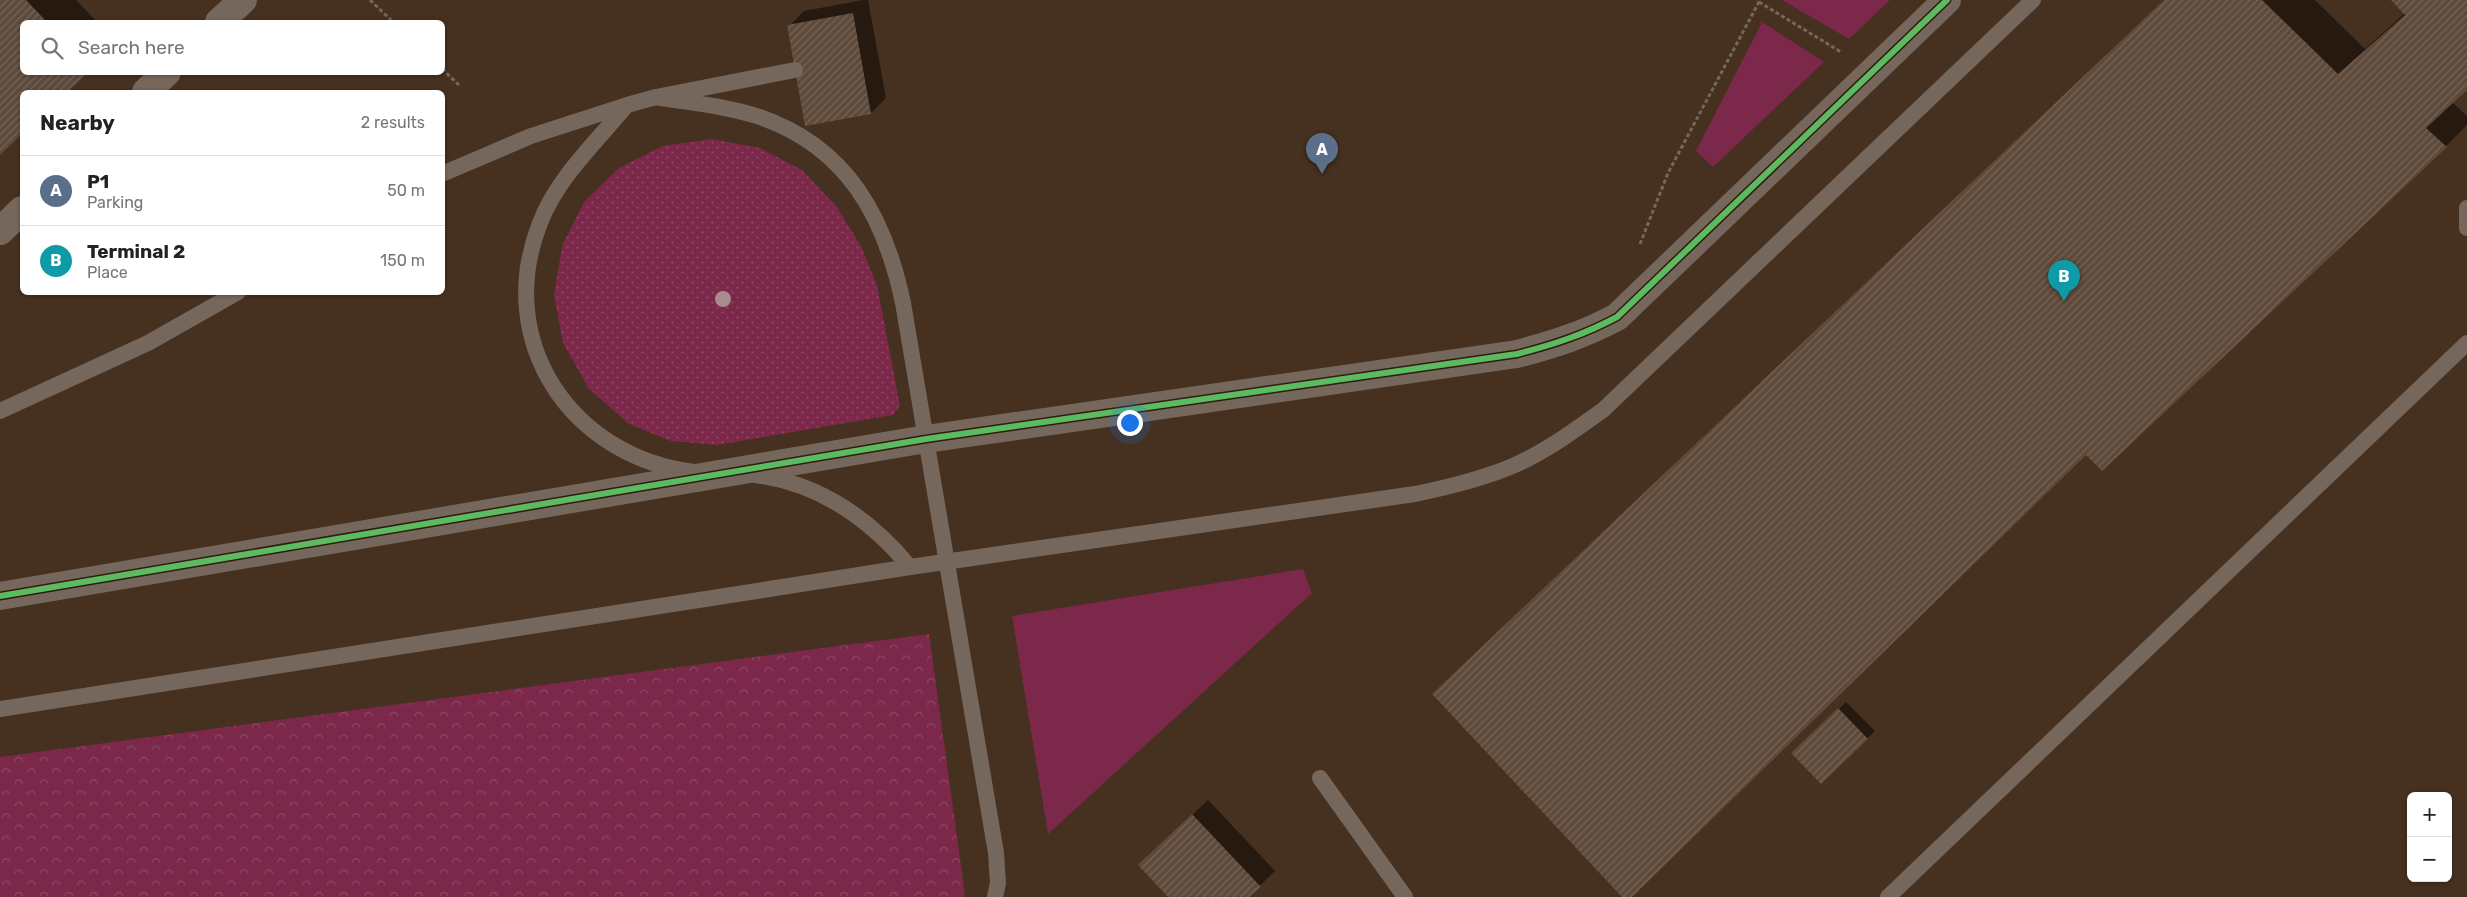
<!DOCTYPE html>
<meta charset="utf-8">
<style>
:root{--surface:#fff;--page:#f2f2f2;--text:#222;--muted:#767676;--line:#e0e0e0;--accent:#0f766e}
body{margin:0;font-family:Rubik,sans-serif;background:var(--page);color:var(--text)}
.controls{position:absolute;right:15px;bottom:15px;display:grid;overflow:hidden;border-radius:8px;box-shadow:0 1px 4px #0004}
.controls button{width:45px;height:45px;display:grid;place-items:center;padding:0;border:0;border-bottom:1px solid var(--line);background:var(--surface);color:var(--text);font:25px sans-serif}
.you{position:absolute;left:1129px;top:422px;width:18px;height:18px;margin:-12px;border:4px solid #fff;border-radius:50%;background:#1a73e8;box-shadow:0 0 0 8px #1a73e833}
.badge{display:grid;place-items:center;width:32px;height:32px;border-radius:50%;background:var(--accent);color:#fff;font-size:16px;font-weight:700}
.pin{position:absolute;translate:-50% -41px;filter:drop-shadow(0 1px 2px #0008)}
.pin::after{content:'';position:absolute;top:26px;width:18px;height:15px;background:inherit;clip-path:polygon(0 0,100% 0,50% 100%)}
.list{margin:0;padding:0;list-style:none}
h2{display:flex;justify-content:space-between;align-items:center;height:65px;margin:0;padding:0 20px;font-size:21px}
h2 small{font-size:16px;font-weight:400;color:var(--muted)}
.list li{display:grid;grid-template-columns:32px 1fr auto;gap:15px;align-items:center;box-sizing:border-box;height:70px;padding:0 20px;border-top:1px solid var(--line)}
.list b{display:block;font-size:19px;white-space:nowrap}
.list p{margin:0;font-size:16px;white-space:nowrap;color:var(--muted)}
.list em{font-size:16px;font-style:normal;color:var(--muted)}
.icon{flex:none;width:28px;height:28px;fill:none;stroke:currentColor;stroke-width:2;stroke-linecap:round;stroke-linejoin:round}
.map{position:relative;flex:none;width:2467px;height:897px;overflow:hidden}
.search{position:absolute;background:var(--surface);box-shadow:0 1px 4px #0004;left:20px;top:20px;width:425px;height:55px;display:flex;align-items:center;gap:12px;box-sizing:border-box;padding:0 18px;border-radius:8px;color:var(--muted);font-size:19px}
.panel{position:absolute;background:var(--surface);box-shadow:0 1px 4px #0004;left:20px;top:90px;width:425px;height:205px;border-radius:8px}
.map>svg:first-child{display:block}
</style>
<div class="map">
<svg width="2467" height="897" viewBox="0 0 2467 897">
<defs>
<pattern id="forest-crowns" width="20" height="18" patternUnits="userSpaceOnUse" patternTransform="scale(1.25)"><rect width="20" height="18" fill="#7b284b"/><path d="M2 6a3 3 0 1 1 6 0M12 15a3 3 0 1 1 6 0" fill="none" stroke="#8f4764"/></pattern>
<pattern id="garden-dots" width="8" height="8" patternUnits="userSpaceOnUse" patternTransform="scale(1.25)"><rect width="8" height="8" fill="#7b284b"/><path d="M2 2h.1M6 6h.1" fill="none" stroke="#8f4764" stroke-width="1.8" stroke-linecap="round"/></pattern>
<pattern id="building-hatch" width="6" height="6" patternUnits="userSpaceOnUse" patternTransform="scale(1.25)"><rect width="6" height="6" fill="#5e4a3b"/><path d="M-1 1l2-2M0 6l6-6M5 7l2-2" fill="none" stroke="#766456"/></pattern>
</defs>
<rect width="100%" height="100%" fill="#46301f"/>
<path fill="#7b284b" d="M1782,0H1890L1849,39Z
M1762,22L1824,62L1713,167L1696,151Z
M1303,569L1312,593L1048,834L1012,616Z"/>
<path fill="url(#forest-crowns)" d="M929,634L965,895L962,897H0V757Z"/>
<path fill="url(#garden-dots)" d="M711,139L760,148L802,170L836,206L861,246L877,285L900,406L893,415L717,445L671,441L629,424L589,389L563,343L554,295L562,246L584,202L619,168L663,146Z"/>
<path fill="#0007" d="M0,0H76L97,22H22V72H87L65,92H22V132L0,153Z
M863,0H868L886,98L871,113L789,26L804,11Z
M2164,0H2315L2365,49L2405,13L2392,0H2467V88L2452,102L2467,116V125L2446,146L2086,454L1630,897H1623Z
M1846,702L1875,731L1821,782L1793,753Z
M1208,800L1275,871L1248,897H1170L1155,850Z"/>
<path fill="url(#building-hatch)" d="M0,0H26L47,22H22V72H89L67,92H22V134L0,155Z
M2164,0H2262L2338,74L2405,15L2391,0H2467V90L2426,128L2447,147L2102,471L2086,455L1632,897H1622L1432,694Z
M853,13L871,114L805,126L787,25Z
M1838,708L1868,739L1821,784L1791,753Z
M1192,814L1261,887L1249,897H1168L1138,865Z"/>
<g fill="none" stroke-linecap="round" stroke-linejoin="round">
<path stroke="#76675b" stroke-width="3" stroke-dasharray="4 2.5" stroke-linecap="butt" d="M370,0L393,22
M1759,2L1841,52
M442,69L459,85
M1640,244L1668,173L1760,0"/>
<path stroke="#76675c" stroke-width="16" d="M656,97C690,103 727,106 760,117C847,147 885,217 903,303L996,853L998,883L995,897
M627,105C597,141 557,178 540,223C493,341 571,457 694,472
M442,174L531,136L627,105L656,97L795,70
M2467,208V228
M0,411L148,343L238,292
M755,475C819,483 870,519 910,567
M0,709L910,567L1415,494C1449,487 1483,479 1515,465C1547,451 1575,430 1603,410L2033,0
M1320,778L1405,897
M1888,897L2467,343"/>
<path stroke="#76675c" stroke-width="28" d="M219,22L243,0
M146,92L167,72
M0,231L22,210
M0,596L926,439L1517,354C1555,344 1583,335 1617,317L1947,0"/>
<g stroke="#321b0a" stroke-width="9">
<path id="cycleway" d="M0,596L926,439L1517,354C1555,344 1583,335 1617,317L1947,0"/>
</g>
<use href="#cycleway" stroke="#5cba63" stroke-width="6"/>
</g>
<circle fill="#a78c8b" cx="723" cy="299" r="8"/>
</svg>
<div class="controls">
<button>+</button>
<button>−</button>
</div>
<div class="you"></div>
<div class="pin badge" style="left:1322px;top:174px;background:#5c6f8a">A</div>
<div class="pin badge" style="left:2064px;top:301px;background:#0f9aa8">B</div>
<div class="search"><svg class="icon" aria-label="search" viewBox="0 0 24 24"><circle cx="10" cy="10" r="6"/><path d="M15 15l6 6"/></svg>Search here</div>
<section class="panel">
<h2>Nearby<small>2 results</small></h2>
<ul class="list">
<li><span class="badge" style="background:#5c6f8a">A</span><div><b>P1</b><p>Parking</p></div><em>50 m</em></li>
<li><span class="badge" style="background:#0f9aa8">B</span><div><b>Terminal 2</b><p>Place</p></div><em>150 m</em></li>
</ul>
</section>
</div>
